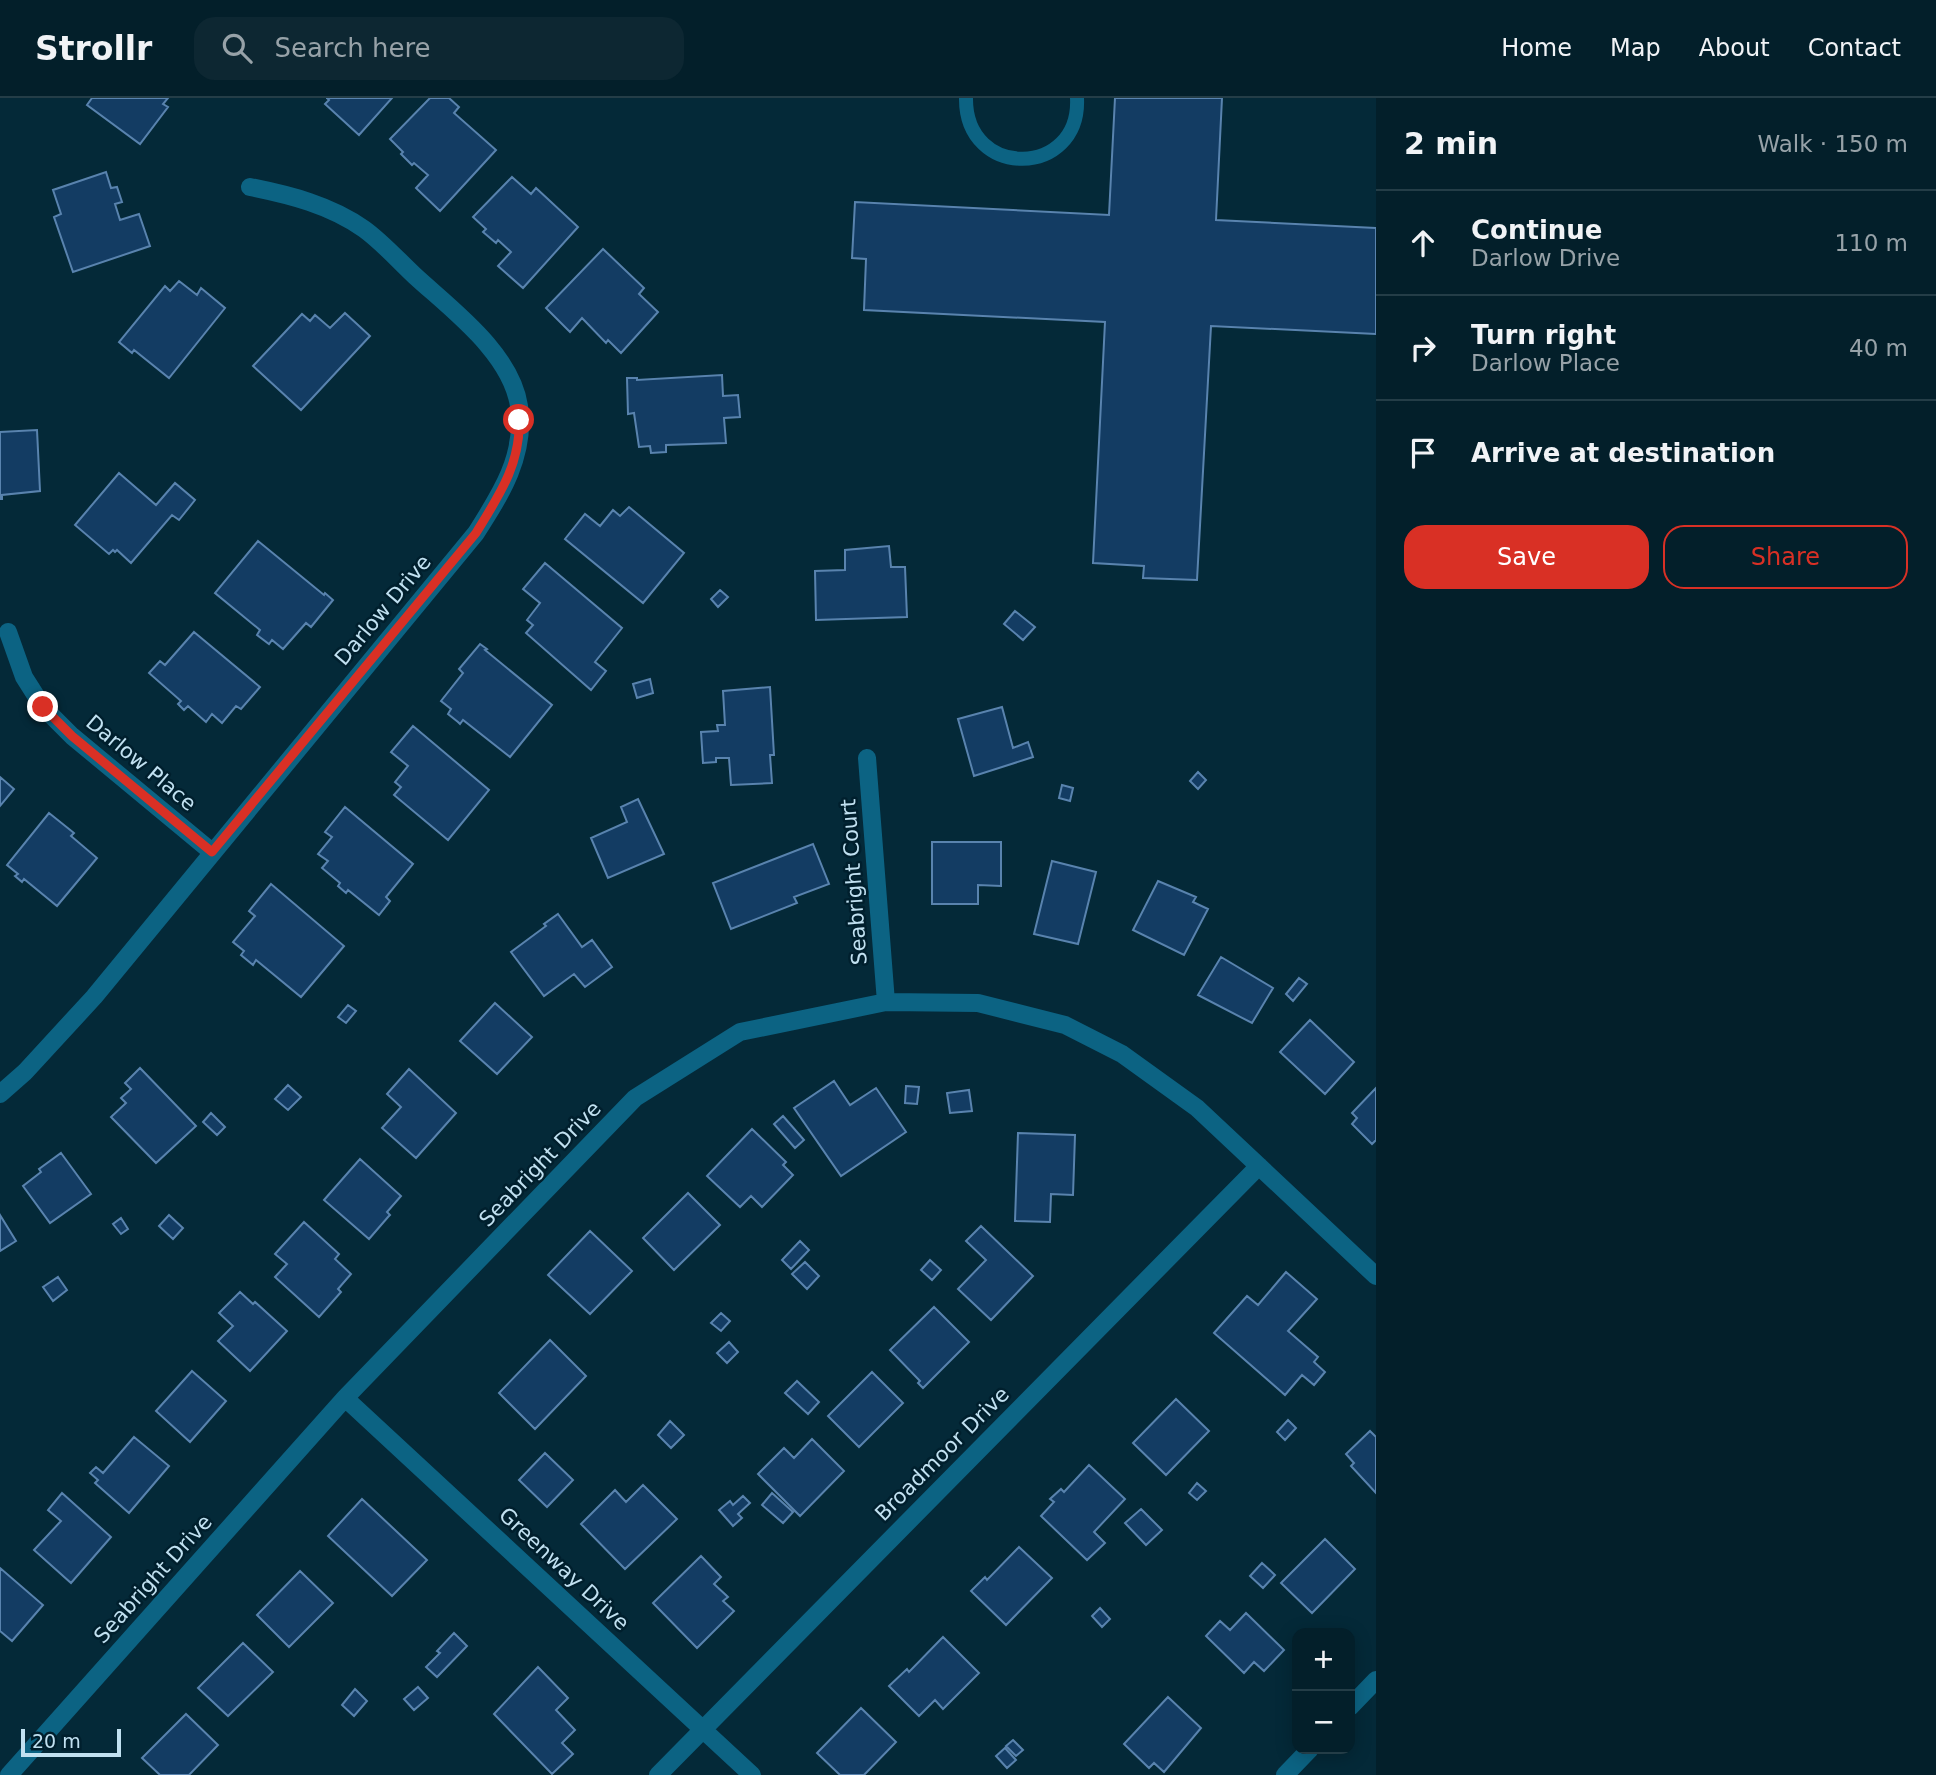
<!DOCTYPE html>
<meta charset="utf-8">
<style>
:root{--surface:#031f2a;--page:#0d2732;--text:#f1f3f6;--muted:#97a2a8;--line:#243d47;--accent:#d93025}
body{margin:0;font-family:"DejaVu Sans",sans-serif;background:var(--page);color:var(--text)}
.controls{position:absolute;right:21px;bottom:21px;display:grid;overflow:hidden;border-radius:14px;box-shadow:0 4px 18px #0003}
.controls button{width:63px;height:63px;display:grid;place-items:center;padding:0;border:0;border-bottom:2px solid var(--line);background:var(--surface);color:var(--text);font:35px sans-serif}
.scale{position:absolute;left:21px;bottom:18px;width:100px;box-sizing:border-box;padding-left:7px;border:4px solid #c1e1f1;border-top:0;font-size:19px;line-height:24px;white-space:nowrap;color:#c1e1f1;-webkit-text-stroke:5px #001f2d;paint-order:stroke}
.stop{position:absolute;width:21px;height:21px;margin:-16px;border:5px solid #d93025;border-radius:50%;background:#fff}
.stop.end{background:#d93025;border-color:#fff;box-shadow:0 2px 7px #0008}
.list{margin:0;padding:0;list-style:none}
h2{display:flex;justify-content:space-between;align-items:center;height:91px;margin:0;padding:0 28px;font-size:30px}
h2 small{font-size:23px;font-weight:400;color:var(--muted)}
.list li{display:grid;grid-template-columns:46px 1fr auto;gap:21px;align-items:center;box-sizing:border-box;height:105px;padding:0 28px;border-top:2px solid var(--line)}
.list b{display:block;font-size:26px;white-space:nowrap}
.list p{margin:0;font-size:23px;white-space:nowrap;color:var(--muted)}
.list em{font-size:23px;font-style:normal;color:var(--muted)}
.actions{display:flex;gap:14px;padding:21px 28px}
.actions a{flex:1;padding:16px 0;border:2px solid var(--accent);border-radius:21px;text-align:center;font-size:24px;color:var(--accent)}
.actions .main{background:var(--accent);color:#fff}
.icon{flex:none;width:38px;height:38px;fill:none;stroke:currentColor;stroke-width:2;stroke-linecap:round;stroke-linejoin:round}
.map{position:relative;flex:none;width:1376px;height:1677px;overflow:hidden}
header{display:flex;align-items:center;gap:42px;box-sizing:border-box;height:98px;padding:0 35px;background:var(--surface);border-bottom:2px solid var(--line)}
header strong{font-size:33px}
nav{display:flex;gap:38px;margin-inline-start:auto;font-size:24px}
.search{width:490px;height:63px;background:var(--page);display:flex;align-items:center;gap:18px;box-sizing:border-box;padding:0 24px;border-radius:21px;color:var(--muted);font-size:26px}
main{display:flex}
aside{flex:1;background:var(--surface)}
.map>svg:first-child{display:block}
</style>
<header>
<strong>Strollr</strong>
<div class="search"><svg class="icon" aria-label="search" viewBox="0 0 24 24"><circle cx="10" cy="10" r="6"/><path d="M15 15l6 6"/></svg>Search here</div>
<nav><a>Home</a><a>Map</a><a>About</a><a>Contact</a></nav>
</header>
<main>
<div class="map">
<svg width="1376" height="1677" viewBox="0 0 1376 1677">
<rect width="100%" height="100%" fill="#042938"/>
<path fill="#133c63" stroke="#5983ae" stroke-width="2" d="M92,0H168L163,6L168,9L140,46L87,7Z
M327,0H326H392L359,37L325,6L329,2Z
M430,0H449L459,9L454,15L496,52L440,113L416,90L428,77L414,65L412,67L401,56L403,54L390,41Z
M1115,0H1222L1216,122L1376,130V236L1211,228L1197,482L1143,480L1144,468L1093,465L1105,224L864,212L866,161L852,160L855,104L1109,117Z
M106,74L111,90L117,89L122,104L115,106L120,122L139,116L150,148L73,174L54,119L61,116L53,92Z
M512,79L531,96L536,90L578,129L523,190L498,168L511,154L498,142L496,145L483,134L486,131L473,119Z
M603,151L644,190L639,196L658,214L621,255L608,242L606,245L582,220L570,234L546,210Z
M179,183L197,197L201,190L225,210L169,280L134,252L132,255L119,244L165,188L170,193Z
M345,215L370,238L301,312L253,268L302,216L310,223L315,217L330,230Z
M722,277L723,298L738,297L740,319L724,320L726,345L666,347V354L651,355L650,348L639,349L634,315L628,316L627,280H637V282Z
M37,332L40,393L2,397V401H0V334Z
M119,375L156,407L175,385L195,402L179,422L172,417L131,465L117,452L115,454L113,452L109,456L75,427Z
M629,409L684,455L643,505L565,441L585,416L600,428L613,412L620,418Z
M258,443L324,497L325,495L333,502L311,529L306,525L283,551L272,542L269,546L257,537L260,532L215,495Z
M889,448L891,469H905L907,519L816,522L815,473L845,472V452Z
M545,465L622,530L595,564L606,573L591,592L526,535L533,527L527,522L540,505L523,491Z
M720,492L728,499L718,509L711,501Z
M1015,513L1035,529L1023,542L1004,526Z
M194,534L260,589L241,611L236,608L222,625L212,616L206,624L188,608L184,612L178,606L181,603L149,575L160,563L165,567Z
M480,546L487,551L485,552L552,607L510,659L463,622L460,626L458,624L448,616L451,611L441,603L463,575L459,571Z
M650,581L653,595L637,600L633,586Z
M770,589L774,657H770L772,685L731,687L729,660H716V664L703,665L701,634L718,633L717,627H725L723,593Z
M1002,609L1013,650L1028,644L1033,659L974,678L958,621Z
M413,628L489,692L448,742L394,697L401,689L395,684L408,668L391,654Z
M1198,674L1206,682L1198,691L1190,683Z
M0,679L14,691L0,708Z
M1062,687L1073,690L1070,703L1059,700Z
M638,701L664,756L608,780L591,740L627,724L621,709Z
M345,709L413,766L386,799L390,803L379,817L348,792L346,795L338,788L340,785L322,770L328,763L318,756L332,739L325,734Z
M49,715L74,735L71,738L97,760L57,808L24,781L22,784L15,778L18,776L7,767Z
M932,744H1001V788L978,787V806H932Z
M813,746L829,786L794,799L797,805L731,831L713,785Z
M1052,763L1096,774L1078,846L1034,836Z
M1158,783L1196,799L1193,804L1208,811L1184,857L1133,832Z
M271,786L344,848L301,899L256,862L253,867L241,857L244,853L233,844L255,818L249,813Z
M558,816L582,849L592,842L612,869L585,889L574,876L544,898L511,854L546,828L544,826Z
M1221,859L1273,890L1252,925L1198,897Z
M1299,880L1307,886L1293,903L1286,896Z
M495,905L532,939L497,976L460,943Z
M348,907L356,913L346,925L338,919Z
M1310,922L1354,964L1325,996L1280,954Z
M140,970L196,1028L156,1065L111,1019L126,1005L121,1000L131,991L125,985Z
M409,971L456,1015L416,1060L382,1030L401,1009L387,996Z
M834,983L850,1007L876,990L906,1034L841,1078L794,1010Z
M288,987L301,999L288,1012L275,1001Z
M906,988L919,989L917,1006L905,1005Z
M1376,990V1042L1372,1046L1352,1026L1357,1020L1352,1015Z
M969,992L972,1013L950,1015L947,995Z
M211,1015L225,1029L217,1037L203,1024Z
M783,1018L804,1042L795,1050L774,1026Z
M752,1031L786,1064L783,1067L793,1077L762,1109L751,1098L740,1109L707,1078Z
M1018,1035L1075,1037L1073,1097L1051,1096L1050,1124L1015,1123Z
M61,1055L91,1096L50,1125L23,1088L41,1074L39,1071Z
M360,1061L401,1098L387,1114L390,1117L388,1119L369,1141L324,1102Z
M688,1095L720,1127L674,1172L643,1140Z
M0,1117L16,1143L0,1153Z
M169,1117L183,1130L173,1141L159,1128Z
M121,1120L128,1131L121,1136L113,1126Z
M304,1124L339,1156L335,1161L351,1176L338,1191L341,1194L319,1219L275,1179L287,1166L275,1156Z
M981,1128L1033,1178L991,1222L958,1191L986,1162L966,1143Z
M590,1133L632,1173L590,1216L548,1177Z
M800,1143L809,1152L791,1171L782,1162Z
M930,1162L941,1172L932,1182L921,1172Z
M805,1164L819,1178L807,1191L792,1176Z
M1286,1174L1317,1201L1288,1233L1318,1259L1314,1264L1325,1274L1314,1287L1302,1277L1285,1297L1214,1235L1247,1198L1258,1207Z
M58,1179L67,1192L53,1203L43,1189Z
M240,1194L253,1206L255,1204L287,1233L250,1273L218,1243L233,1228L219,1215Z
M934,1209L969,1244L923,1290L918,1285L920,1283L890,1252Z
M721,1215L730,1223L721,1233L711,1225Z
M550,1242L586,1278L535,1331L499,1295Z
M729,1244L738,1254L727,1265L717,1255Z
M192,1273L226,1303L190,1344L156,1313Z
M872,1274L903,1305L859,1349L828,1318Z
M797,1283L819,1304L808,1316L785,1295Z
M1176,1301L1209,1333L1166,1377L1133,1345Z
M1288,1322L1296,1330L1285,1342L1277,1334Z
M670,1323L684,1337L671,1350L658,1337Z
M1370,1333L1376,1339V1395L1351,1368L1354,1365L1346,1356Z
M134,1339L169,1368L129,1415L95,1385L98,1382L90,1375L96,1369L103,1375Z
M812,1341L844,1373L800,1418L758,1376L784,1350L794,1360Z
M545,1355L573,1382L547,1409L519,1382Z
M1089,1367L1125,1401L1094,1434L1105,1445L1087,1462L1041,1418L1054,1404L1050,1401L1061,1391L1064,1394Z
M1197,1385L1206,1393L1197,1402L1189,1395Z
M643,1387L677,1421L625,1471L581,1426L615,1392L626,1404Z
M62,1395L111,1439L71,1485L34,1452L61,1423L48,1412Z
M772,1395L793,1414L783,1425L762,1407Z
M743,1398L750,1405L738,1416L742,1420L733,1428L719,1412L730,1403L733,1407Z
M362,1401L427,1462L392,1498L328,1438Z
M1141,1411L1162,1432L1146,1447L1125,1425Z
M1325,1441L1355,1471L1312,1515L1281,1485Z
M1019,1449L1052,1480L1006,1527L971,1493L985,1479L987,1482Z
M701,1458L721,1479L714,1486L728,1499L723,1503L734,1513L697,1550L653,1505Z
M1262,1465L1275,1477L1263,1490L1250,1478Z
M0,1470L43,1507L12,1543L0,1533Z
M300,1473L333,1505L289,1549L257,1517Z
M1100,1510L1110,1521L1102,1529L1092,1518Z
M1246,1515L1284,1552L1264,1573L1254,1564L1244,1575L1206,1538L1220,1523L1230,1532Z
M454,1535L467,1548L437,1579L426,1569L440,1555L437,1553Z
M943,1539L979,1575L943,1611L935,1602L919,1618L889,1588L907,1571L909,1574Z
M243,1545L273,1574L228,1618L198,1590Z
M538,1569L568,1600L556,1612L575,1632L562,1645L573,1656L552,1676L494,1616Z
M418,1589L428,1600L414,1612L404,1601Z
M355,1591L367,1603L354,1618L342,1607Z
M1168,1599L1201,1630L1164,1674L1154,1665L1149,1670L1124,1646Z
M861,1610L896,1644L864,1677H840L817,1655Z
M186,1616L218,1647L189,1677H160L142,1660Z
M1013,1642L1023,1652L1016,1658L1006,1648Z
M1005,1650L1016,1662L1007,1670L996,1658Z"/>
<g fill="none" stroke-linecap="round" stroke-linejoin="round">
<path stroke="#0c6383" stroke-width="14" d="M966,0C965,82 1081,80 1077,0"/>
<path stroke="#0c6383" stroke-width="18" d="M8,534L24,579L43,609L72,638L212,754
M867,660L886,904
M0,996L25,974L94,899L476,435C501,396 526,357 519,308C511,255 452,212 415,178C398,162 382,144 364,131C330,107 290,97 250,89
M345,1300L752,1677
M1350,1609L1376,1582
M9,1677L345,1300L635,1000L740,934L886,904L978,905L1065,927L1122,956L1197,1010L1376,1178
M658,1677L1259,1068
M1285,1677L1310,1651"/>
</g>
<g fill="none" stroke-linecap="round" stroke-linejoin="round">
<path stroke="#d93025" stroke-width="9" d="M43,609L72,638L212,754L476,435C498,399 521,366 519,322"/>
</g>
<g text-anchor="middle" stroke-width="5" stroke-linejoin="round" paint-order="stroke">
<g font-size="21" fill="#c1e1f1" stroke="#001f2d">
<text transform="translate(383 512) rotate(-50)" y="7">Darlow Drive</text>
<text transform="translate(141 665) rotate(40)" y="7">Darlow Place</text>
<text transform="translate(854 784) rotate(-94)" y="7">Seabright Court</text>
<text transform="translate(540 1066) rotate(-46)" y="7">Seabright Drive</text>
<text transform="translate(942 1356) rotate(-45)" y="7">Broadmoor Drive</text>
<text transform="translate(564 1471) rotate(43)" y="7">Greenway Drive</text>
<text transform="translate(153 1481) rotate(-48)" y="7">Seabright Drive</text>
</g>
</g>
</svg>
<div class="controls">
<button>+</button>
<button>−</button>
</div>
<div class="scale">20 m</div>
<div class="stop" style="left:519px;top:322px"></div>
<div class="stop end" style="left:43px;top:609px"></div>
</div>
<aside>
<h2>2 min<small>Walk · 150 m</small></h2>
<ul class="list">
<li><svg class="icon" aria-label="ahead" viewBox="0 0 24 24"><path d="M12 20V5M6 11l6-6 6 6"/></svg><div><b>Continue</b><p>Darlow Drive</p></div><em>110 m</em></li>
<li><svg class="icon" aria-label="right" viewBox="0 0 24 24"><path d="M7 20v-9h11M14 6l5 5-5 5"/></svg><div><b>Turn right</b><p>Darlow Place</p></div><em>40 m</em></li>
<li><svg class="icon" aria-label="arrive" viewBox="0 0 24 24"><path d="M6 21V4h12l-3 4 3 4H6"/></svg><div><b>Arrive at destination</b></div></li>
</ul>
<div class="actions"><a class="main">Save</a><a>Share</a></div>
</aside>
</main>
